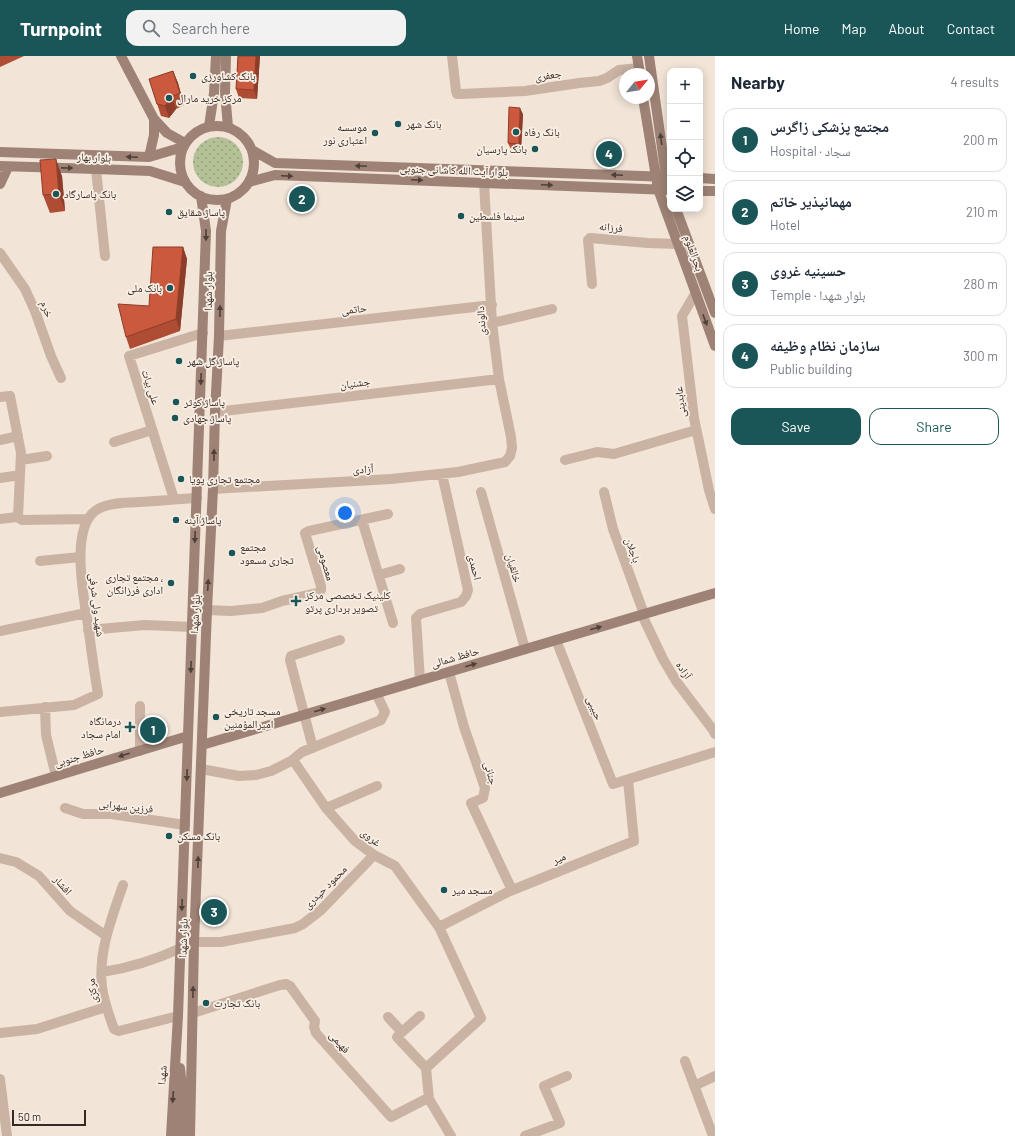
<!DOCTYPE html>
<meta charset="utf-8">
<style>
:root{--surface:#fff;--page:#f2f2f3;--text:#1f2937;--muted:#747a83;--line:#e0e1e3;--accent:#1a5657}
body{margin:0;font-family:Barlow,"Noto Naskh Arabic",sans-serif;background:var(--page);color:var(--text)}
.controls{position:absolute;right:12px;top:12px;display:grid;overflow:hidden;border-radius:8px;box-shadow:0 2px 10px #0003}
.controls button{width:36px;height:36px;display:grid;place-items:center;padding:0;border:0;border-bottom:1px solid var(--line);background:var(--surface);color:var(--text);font:20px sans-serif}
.compass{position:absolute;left:619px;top:12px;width:36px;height:36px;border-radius:50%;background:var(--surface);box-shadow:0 2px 10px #0003;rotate:60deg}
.scale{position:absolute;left:12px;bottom:10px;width:74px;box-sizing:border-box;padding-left:4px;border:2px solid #352a25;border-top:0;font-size:11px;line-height:14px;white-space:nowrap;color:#352a25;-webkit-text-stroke:3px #f9eee3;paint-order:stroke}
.you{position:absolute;left:345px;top:457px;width:14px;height:14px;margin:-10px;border:3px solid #fff;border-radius:50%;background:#1a73e8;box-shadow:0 0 0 6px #1a73e833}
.badge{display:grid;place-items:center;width:26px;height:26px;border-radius:50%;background:var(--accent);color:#fff;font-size:13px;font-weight:700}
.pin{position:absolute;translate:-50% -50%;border:2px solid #fff;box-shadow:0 1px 4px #0006}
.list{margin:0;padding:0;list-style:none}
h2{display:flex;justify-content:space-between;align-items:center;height:52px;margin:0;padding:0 16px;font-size:17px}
h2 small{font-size:13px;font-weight:400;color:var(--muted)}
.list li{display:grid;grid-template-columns:26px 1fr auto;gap:12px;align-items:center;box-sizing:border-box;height:64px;margin:0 8px 8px;padding:0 8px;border:1px solid var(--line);border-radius:12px}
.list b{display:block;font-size:15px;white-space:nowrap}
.list p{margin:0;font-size:13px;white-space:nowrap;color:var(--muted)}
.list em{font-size:13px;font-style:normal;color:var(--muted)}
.actions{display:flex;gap:8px;padding:12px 16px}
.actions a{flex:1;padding:9px 0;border:1px solid var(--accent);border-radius:12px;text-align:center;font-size:14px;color:var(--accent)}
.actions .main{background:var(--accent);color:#fff}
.icon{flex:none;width:22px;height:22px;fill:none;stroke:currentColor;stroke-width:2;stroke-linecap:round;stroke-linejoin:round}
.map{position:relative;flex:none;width:715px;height:1080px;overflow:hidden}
header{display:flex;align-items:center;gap:24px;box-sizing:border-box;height:56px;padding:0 20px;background:var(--accent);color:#fff}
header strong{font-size:19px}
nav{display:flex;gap:22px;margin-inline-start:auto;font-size:14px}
.search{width:280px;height:36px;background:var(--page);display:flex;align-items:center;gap:10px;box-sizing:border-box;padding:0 14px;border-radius:12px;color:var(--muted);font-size:15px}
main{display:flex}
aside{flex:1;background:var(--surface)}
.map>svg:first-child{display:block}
</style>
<header>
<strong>Turnpoint</strong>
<div class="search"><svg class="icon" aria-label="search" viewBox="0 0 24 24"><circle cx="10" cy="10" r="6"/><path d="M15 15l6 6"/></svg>Search here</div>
<nav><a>Home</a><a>Map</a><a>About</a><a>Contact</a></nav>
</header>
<main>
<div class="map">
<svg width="715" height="1080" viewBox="0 0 715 1080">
<defs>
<pattern id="grass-dots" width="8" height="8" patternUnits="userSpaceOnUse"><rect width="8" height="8" fill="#b4c197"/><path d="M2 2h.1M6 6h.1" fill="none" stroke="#939d7b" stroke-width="1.8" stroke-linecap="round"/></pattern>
</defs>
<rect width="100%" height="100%" fill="#f2e4d7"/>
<path fill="url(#grass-dots)" d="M193 106a25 25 0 1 1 50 0a25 25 0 1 1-50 0Z"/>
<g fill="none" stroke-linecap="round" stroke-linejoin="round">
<path stroke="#cab3a3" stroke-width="10" d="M452,0L456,35L457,38H461L525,35L579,27L599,25L607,22L619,14L639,12
M96,113L105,200
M0,197L25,233L35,255L51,300L61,322
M592,228L588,184L590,182L648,187L678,188
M695,238L682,260L694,362L709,434L715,453
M492,267L552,253
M219,280L492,249
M0,341L10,340L21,397L18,461
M215,356L499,323
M0,384L18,380
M114,386L152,374
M21,404L47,400
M565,404L597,396L614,398L696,374
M0,422L20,419
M213,433L391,423L458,416L505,406L510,400L512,392L511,381L499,323L492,267L484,127
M481,436L525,593
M604,436L613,473L644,558
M174,443L129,300L203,277
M0,463L17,461L22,464L88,463
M362,464L393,567
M40,505L80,501
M379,519L400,513
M207,554L231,555L262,552L282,545L318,537L321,534V530L305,477L309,475L388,458
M642,559L663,603L676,625L713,674L715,678
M88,574L145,569L192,571
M0,575L86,557
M556,584L613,728L715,696
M449,616L464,671L485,732L483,742L471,747L512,834
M420,624L416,562L420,558L461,546L466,540L468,534L442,418
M140,650V695
M45,651L46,679L56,720
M0,656L74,649L98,638C94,615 91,592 88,569C84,542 68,466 100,452C112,446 127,447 139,446C158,445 178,443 197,442
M313,692L290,604L291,600L340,584
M293,704L326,752L355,785L374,799L395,810L439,871L481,962L426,1012L429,1043L451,1080
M201,713L239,720L256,719L271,715L291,705L302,696L381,664L385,656L376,637
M65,752L83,758H111L185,769
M326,752L377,730
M0,802L16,806L39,820L70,855L105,879
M123,829C112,862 98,895 102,931C104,946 109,959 114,973L119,975L178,960
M439,871L510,835L634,785L628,724
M194,886H221L295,872L303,868L321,854L374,799
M102,916C130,912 155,904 181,892
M193,957L280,929L286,928L290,930L315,965L314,971L316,977L391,1061L428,1042
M388,961L402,976L397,981L426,1012
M402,976L420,960
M0,977L37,973L106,951
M685,1005L713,1080
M0,1023L7,1080
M694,1030L715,1020
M525,1080L560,1067L544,1030L567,1020"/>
<path stroke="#9d8275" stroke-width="10" d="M121,0L154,63L167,77L185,87
M226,0L225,36L228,71
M637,0L640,18
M649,0L667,127
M643,42L658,133L715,290
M180 107a37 37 0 1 1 74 0a37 37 0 1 1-74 0Z
M209,70L214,37L216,0
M252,94L275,107L670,121
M0,96L149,101L183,91
M149,101L154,79V63
M0,110L96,113L150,115L185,126
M700,122L715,123
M249,126L275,119L670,134
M0,128L8,111
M700,135H715
M676,153L715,257
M202,689L715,537
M0,737L188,680
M171,1080L178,960L205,203L206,175L201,140
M180,1080L182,1031L180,1012
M190,1080L194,886L207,554L213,433L215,356L219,280L221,175L227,143"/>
</g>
<path fill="#ae4d34" d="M0,0H24L0,11Z
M238,0H260L257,43L239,42L236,33Z
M173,15L178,27L184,49L176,53L169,62L161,60L149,23Z
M523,58L521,94L511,93L508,87Z
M62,120L65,155L50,157L43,139Z
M183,191L187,203L180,275L130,293L126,281L149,250Z"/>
<path fill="#8d3e2b" d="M256,0H260L257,43L254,34Z
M173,15L178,27L184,49L180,37Z
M172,41L176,53L169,62L165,50Z
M520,52L523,58L521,94L519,88Z
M56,103L62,120L65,155L59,138Z
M183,191L187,203L180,275L176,263Z"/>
<path fill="#ca593d" stroke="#8d3e2b" d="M238,0H256L254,34L236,33Z
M173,15L180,37L172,41L165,50L157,48L149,23Z
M509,51L520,52L519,88L508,87Z
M56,103L59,138L43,139L40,104Z
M153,191H183L176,263L126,281L118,248L149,250Z"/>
<defs><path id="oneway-solid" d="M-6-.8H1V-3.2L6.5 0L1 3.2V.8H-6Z"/></defs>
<g fill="#4f4039">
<use href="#oneway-solid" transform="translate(661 83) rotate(-98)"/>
<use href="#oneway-solid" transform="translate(132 101) rotate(-178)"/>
<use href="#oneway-solid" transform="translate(361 110) rotate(-178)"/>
<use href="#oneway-solid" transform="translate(67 112) rotate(1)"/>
<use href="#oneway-solid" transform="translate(617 119) rotate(-178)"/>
<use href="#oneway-solid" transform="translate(287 120) rotate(2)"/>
<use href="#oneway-solid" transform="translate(417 124) rotate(2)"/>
<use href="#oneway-solid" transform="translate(547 129) rotate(2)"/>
<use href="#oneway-solid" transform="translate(206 179) rotate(90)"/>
<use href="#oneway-solid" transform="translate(220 255) rotate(-89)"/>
<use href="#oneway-solid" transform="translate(705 264) rotate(70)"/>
<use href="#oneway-solid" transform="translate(201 323) rotate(92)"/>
<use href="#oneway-solid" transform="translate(214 399) rotate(-89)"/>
<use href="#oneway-solid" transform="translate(195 481) rotate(92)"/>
<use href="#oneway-solid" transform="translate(208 529) rotate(-87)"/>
<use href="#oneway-solid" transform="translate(596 572) rotate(-16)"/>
<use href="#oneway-solid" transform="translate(471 609) rotate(-16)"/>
<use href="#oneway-solid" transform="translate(191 611) rotate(92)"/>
<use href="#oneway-solid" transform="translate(320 654) rotate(-16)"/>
<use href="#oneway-solid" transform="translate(124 699) rotate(163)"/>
<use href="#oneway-solid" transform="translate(187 719) rotate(92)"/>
<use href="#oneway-solid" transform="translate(198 806) rotate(-88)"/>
<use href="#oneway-solid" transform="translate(182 849) rotate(92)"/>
<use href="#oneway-solid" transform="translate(193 936) rotate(-89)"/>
<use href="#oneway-solid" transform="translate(173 1041) rotate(94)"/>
</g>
<g fill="#1a5657" stroke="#f9eee3" stroke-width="1.5">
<circle cx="193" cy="20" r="4"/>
<circle cx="169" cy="42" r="4"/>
<circle cx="398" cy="68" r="4"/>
<circle cx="516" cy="76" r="4"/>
<circle cx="375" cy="77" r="4"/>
<circle cx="535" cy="93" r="4"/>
<circle cx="56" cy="138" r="4"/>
<circle cx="169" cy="156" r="4"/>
<circle cx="461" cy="160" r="4"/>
<circle cx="170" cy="232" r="4"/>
<circle cx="179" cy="305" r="4"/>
<circle cx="176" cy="346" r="4"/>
<circle cx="175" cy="362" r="4"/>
<circle cx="181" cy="423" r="4"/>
<circle cx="176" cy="464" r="4"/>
<circle cx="232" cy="497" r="4"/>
<circle cx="171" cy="527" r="4"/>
<path d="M294 539h4v4h4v4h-4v4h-4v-4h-4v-4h4z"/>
<circle cx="216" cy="661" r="4"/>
<path d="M128 665h4v4h4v4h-4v4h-4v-4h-4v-4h4z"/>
<circle cx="169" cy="780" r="4"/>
<circle cx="444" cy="834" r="4"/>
<circle cx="206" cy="947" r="4"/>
</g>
<g text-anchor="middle" stroke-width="3.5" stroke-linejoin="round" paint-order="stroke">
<g font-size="11" fill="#352a25" stroke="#f9eee3">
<text transform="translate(548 19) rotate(-9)" y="4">جعفری</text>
<text transform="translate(94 101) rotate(2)" y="4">بلوار بهار</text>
<text transform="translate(454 114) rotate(2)" y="4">بلوار آیت الله کاشانی جنوبی</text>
<text transform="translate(611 171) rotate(6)" y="4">فرزانه</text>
<text transform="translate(694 197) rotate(70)" y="4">بحرالعلوم</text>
<text transform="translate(208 235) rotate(-89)" y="4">بلوار شهدا</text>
<text transform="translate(47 253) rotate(69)" y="4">خرم</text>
<text transform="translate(354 253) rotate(-6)" y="4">حاتمی</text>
<text transform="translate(481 265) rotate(-94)" y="4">دالوندی</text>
<text transform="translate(355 327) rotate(-7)" y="4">جشنیان</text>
<text transform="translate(151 331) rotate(72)" y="4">علی بیات</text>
<text transform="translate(680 346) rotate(-97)" y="4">عابدینی</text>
<text transform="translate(363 413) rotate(-3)" y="4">آزادی</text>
<text transform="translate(633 494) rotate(70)" y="4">باجلان</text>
<text transform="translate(326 507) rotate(74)" y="4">معصومی</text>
<text transform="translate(475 511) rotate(77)" y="4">احمدی</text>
<text transform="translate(514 512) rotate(74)" y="4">خالقیان</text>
<text transform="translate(97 549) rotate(83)" y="4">شهید ولی شرفی</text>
<text transform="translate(195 558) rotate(-87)" y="4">بلوار شهدا</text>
<text transform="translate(455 601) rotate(-16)" y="4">حافظ شمالی</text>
<text transform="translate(684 614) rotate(57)" y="4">آزاده</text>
<text transform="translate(595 652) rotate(68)" y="4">حبیبی</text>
<text transform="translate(79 700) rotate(-17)" y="4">حافظ جنوبی</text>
<text transform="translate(491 717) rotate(75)" y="4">جنانی</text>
<text transform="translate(126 750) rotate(6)" y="4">فرزین سهرابی</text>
<text transform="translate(371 781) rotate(38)" y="4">غروی</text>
<text transform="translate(559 802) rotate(-22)" y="4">میر</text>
<text transform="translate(63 829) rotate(49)" y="4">افشار</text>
<text transform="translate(325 831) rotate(-45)" y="4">محمود حیدری</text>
<text transform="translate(183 882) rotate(-88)" y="4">بلوار شهدا</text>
<text transform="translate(92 935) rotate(-97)" y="4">مرکزی</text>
<text transform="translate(340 986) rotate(49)" y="4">فهیمی</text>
<text transform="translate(162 1019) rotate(-86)" y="4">شهدا</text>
</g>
<g font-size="11" fill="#352a25" stroke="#f9eee3" text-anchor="start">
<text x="201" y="24">بانک کشاورزی</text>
<text x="177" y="46">مرکز خرید مارال</text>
<text x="406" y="72">بانک شهر</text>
<text x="367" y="75" text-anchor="end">موسسه<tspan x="367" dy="13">اعتباری نور</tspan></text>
<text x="524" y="80">بانک رفاه</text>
<text x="527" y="97" text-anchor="end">بانک پارسیان</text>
<text x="64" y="142">بانک پاسارگاد</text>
<text x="177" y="160">پاساژ شقایق</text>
<text x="469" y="164">سینما فلسطین</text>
<text x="162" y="236" text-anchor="end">بانک ملی</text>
<text x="187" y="309">پاساژ گل شهر</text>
<text x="184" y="350">پاساژ کوثر</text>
<text x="183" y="366">پاساژ جهادی</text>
<text x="189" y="427">مجتمع تجاری پویا</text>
<text x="184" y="468">پاساژ آینه</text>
<text x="240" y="495">مجتمع<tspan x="240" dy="13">تجاری مسعود</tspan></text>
<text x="163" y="525" text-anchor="end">مجتمع تجاری ،<tspan x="163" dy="13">اداری فرزانگان</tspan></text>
<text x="305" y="543">کلینیک تخصصی مرکز<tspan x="305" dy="13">تصویر برداری پرتو</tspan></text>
<text x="224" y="659">مسجد تاریخی<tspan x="224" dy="13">امیرالمؤمنین</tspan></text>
<text x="121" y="669" text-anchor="end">درمانگاه<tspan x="121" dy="13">امام سجاد</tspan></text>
<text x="177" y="784">بانک مسکن</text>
<text x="452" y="838">مسجد میر</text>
<text x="214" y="951">بانک تجارت</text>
</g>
</g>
</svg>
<div class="controls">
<button>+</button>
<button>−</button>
<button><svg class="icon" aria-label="locate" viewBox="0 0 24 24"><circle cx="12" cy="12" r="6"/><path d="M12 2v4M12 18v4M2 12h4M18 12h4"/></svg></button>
<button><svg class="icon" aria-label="layers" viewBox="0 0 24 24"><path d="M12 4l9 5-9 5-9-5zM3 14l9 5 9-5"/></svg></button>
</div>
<svg class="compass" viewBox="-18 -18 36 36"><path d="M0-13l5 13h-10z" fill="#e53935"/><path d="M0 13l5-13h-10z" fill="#747a83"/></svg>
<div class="scale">50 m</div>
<div class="you"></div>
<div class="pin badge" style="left:153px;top:674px">1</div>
<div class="pin badge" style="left:302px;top:143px">2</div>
<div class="pin badge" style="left:214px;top:856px">3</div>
<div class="pin badge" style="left:609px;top:98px">4</div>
</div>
<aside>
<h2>Nearby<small>4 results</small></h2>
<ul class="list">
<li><span class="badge">1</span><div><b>مجتمع پزشکی زاگرس</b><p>Hospital · سجاد</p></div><em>200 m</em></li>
<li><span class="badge">2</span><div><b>مهمانپذیر خاتم</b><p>Hotel</p></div><em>210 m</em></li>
<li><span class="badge">3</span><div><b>حسینیه غروی</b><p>Temple · بلوار شهدا</p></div><em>280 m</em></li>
<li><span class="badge">4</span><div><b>سازمان نظام وظیفه</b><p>Public building</p></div><em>300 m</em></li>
</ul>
<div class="actions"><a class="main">Save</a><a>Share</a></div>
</aside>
</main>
